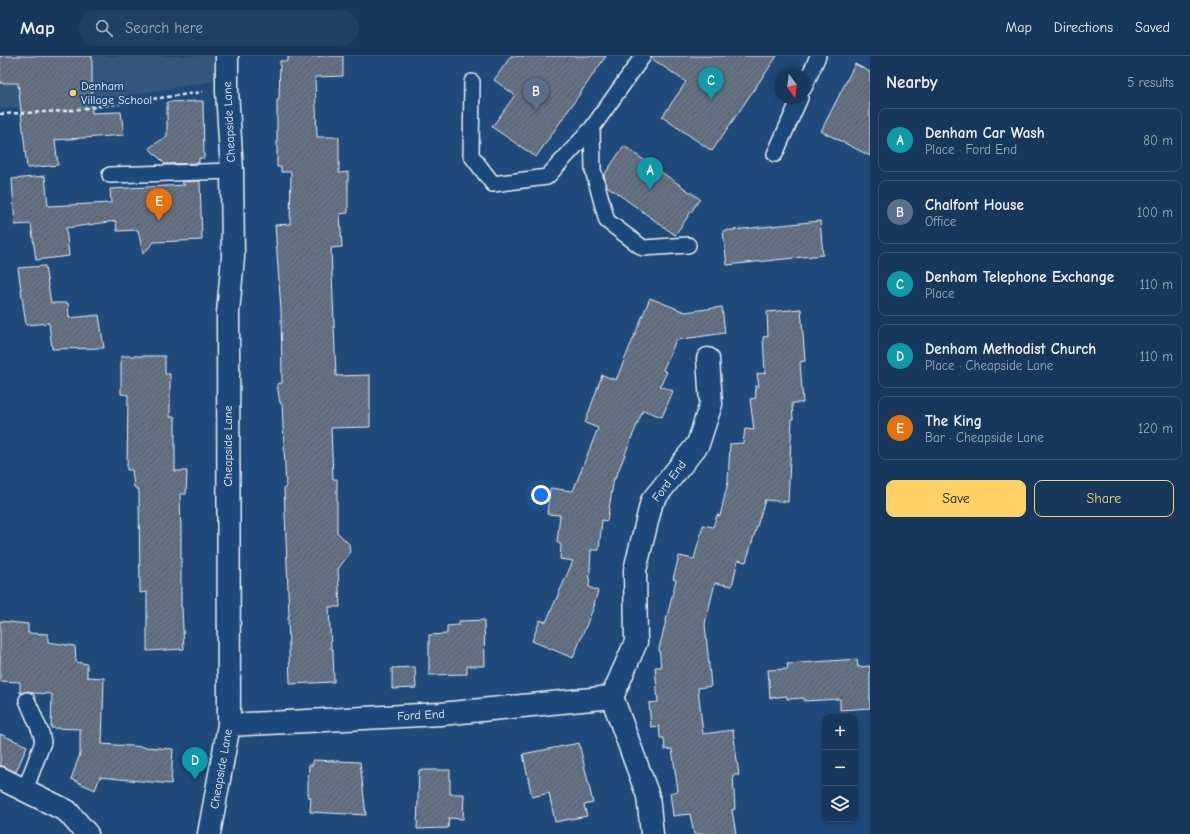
<!DOCTYPE html>
<meta charset="utf-8">
<style>
:root{--surface:#17385c;--page:#203f62;--text:#f1f3f6;--muted:#9eacbb;--line:#365272;--accent:#ffd166}
body{margin:0;font-family:"Comic Neue",sans-serif;background:var(--page);color:var(--text)}
.controls{position:absolute;right:12px;bottom:12px;display:grid;overflow:hidden;border-radius:8px;box-shadow:0 2px 10px #0003}
.controls button{width:36px;height:36px;display:grid;place-items:center;padding:0;border:0;border-bottom:1px solid var(--line);background:var(--surface);color:var(--text);font:20px sans-serif}
.compass{position:absolute;left:774px;top:12px;width:36px;height:36px;border-radius:50%;background:var(--surface);box-shadow:0 2px 10px #0003;rotate:166deg}
.you{position:absolute;left:541px;top:439px;width:14px;height:14px;margin:-10px;border:3px solid #fff;border-radius:50%;background:#1a73e8;box-shadow:0 0 0 6px #1a73e833}
.badge{display:grid;place-items:center;width:26px;height:26px;border-radius:50%;background:var(--accent);color:#fff;font-size:13px;font-weight:700}
.pin{position:absolute;translate:-50% -33px;filter:drop-shadow(0 1px 2px #0008)}
.pin::after{content:'';position:absolute;top:21px;width:14px;height:12px;background:inherit;clip-path:polygon(0 0,100% 0,50% 100%)}
.list{margin:0;padding:0;list-style:none}
h2{display:flex;justify-content:space-between;align-items:center;height:52px;margin:0;padding:0 16px;font-size:17px}
h2 small{font-size:13px;font-weight:400;color:var(--muted)}
.list li{display:grid;grid-template-columns:26px 1fr auto;gap:12px;align-items:center;box-sizing:border-box;height:64px;margin:0 8px 8px;padding:0 8px;border:1px solid var(--line);border-radius:8px}
.list b{display:block;font-size:15px;white-space:nowrap}
.list p{margin:0;font-size:13px;white-space:nowrap;color:var(--muted)}
.list em{font-size:13px;font-style:normal;color:var(--muted)}
.actions{display:flex;gap:8px;padding:12px 16px}
.actions a{flex:1;padding:9px 0;border:1px solid var(--accent);border-radius:8px;text-align:center;font-size:14px;color:var(--accent)}
.actions .main{background:var(--accent);color:#111}
.icon{flex:none;width:22px;height:22px;fill:none;stroke:currentColor;stroke-width:2;stroke-linecap:round;stroke-linejoin:round}
.map{position:relative;flex:none;width:870px;height:778px;overflow:hidden}
header{display:flex;align-items:center;gap:24px;box-sizing:border-box;height:56px;padding:0 20px;background:var(--surface);border-bottom:1px solid var(--line)}
header strong{font-size:19px}
nav{display:flex;gap:22px;margin-inline-start:auto;font-size:14px}
.search{width:280px;height:36px;background:var(--page);display:flex;align-items:center;gap:10px;box-sizing:border-box;padding:0 14px;border-radius:22px;color:var(--muted);font-size:15px}
main{display:flex}
aside{flex:1;background:var(--surface)}
.map>svg:first-child{display:block}
</style>
<header>
<strong>Map</strong>
<div class="search"><svg class="icon" aria-label="search" viewBox="0 0 24 24"><circle cx="10" cy="10" r="6"/><path d="M15 15l6 6"/></svg>Search here</div>
<nav><a>Map</a><a>Directions</a><a>Saved</a></nav>
</header>
<main>
<div class="map">
<svg width="870" height="778" viewBox="0 0 870 778">
<defs>
<pattern id="building-hatch" width="6" height="6" patternUnits="userSpaceOnUse"><rect width="6" height="6" fill="#657284"/><path d="M-1 1l2-2M0 6l6-6M5 7l2-2" fill="none" stroke="#565d67"/></pattern>
</defs>
<rect width="100%" height="100%" fill="#1f4a7a"/>
<filter id="ink" filterUnits="userSpaceOnUse"><feTurbulence type="fractalNoise" baseFrequency=".025" numOctaves="2"/><feDisplacementMap in="SourceGraphic" scale="8" xChannelSelector="R" yChannelSelector="G"/><feConvolveMatrix kernelMatrix="1 2 1 2 8 2 1 2 1" color-interpolation-filters="sRGB"/></filter>
<g filter="url(#ink)">
<path fill="#34567d" d="M0,0H216L215,25L75,48L0,53Z"/>
<path fill="url(#building-hatch)" stroke="#e8f1f8" d="M0,0H92V57L121,56L124,79L55,84L58,109L27,112L18,27H0Z
M288,0H343V20L315,21L317,81H339V117L348,116V157L340,158L342,191L331,192L336,320L370,319V371L331,372L333,423H337V476L349,488L350,497L338,513L340,551H329L331,593H333L334,626L290,628L288,560H289L284,432H286L282,348L280,347L277,328L282,327L281,254L275,169L290,168L291,116H281V111H277V44H279L280,5H288Z
M511,0H606L536,101L492,71L515,39L494,24Z
M652,0H777L712,95L662,61L686,26L651,2Z
M855,8L870,16V100L821,75Z
M203,45L204,102H199V107L165,108L149,92L167,80V46Z
M624,90L700,143L675,179L607,130L604,119Z
M45,120L48,150L111,147L110,133L185,129L181,126L200,125L202,184L154,186L143,198L138,174L117,175L116,165L66,172L69,200L36,204L31,168L15,169L12,123Z
M820,165L823,199L727,209L723,175Z
M45,210L51,247H68L69,262L99,259L104,292L52,293L49,267L26,269L18,212Z
M650,242L685,256L722,251L725,277L676,284L663,314L667,316L660,330L673,335L662,361L643,354L615,423L614,422L607,465L602,464L599,494H591L589,531L598,535L594,548H595L573,602L532,585L540,564L546,566L573,505L560,503L561,489L557,486L560,459L547,458L550,432L573,435L598,372L585,367L602,319L616,324Z
M801,253L805,305L800,306L803,347H792L793,363H792L788,446L765,444L746,506L738,504L732,530L715,527L705,568L711,630L698,632L703,678L733,674L739,719H733L735,753L732,754L736,778H694L690,758L673,760L670,737L678,735L672,693L665,694L664,682H660L659,670L651,671L649,647L658,646L655,611H661L659,593L676,524L673,523L679,500L694,503L703,469L713,471L717,459L720,460L728,426L730,388L743,387L745,373L754,374L750,343L756,342L755,330H759L757,318L765,317L763,281L768,280L767,256Z
M121,300H165V318H170V361H175V415H187L186,438H180L181,475V551H182L184,593L147,595V536L140,537L139,434L134,431L132,414H127L128,339L121,338Z
M484,564L485,610H467V618L429,619V579L447,578V570L459,569V565Z
M0,565L28,568V577L48,578V586L75,590L76,606L87,608V621L104,622L102,688L173,693L171,728L100,721L95,734L71,723L80,698V673L51,672L52,638L33,637L28,635L20,637V626L0,625Z
M857,603L858,611L870,610V652L840,654V643L804,645V642L787,643V640L770,642L768,614L788,613L787,608Z
M415,611L416,632L392,633V612Z
M0,678L27,690L16,716L0,709Z
M579,687L593,747L584,749L587,760L555,766L549,737L532,741L523,698Z
M313,704L360,706L366,759L310,756L311,741H308V727L309,709H313Z
M419,714H450V738H464L463,763L449,762L448,772L417,773Z"/>
<g fill="none" stroke-linecap="round" stroke-linejoin="round">
<g stroke="#e8f1f8" stroke-width="18">
<path id="service" d="M643,0L592,72L593,114L607,165L643,192L688,189
M472,26L471,99L493,128L547,121L592,72
M804,32L818,0
M775,98L800,42
M110,119L232,115
M25,734L43,686L41,677L27,644"/>
</g>
<g stroke="#e8f1f8" stroke-width="25">
<path id="minor" d="M612,641L648,740L652,778
M229,669L441,658L612,641L636,586L635,514L652,445L698,388L711,348L708,303
M0,722L67,755L87,778
M209,778L229,669L228,257L233,201L232,115L227,35V0"/>
</g>
<path stroke="#e8f1f8" stroke-width="2.5" stroke-dasharray="4 3" stroke-linecap="butt" d="M0,58L65,55L203,36"/>
<use href="#service" stroke="#1f4a7a" stroke-width="15"/>
<use href="#minor" stroke="#1f4a7a" stroke-width="22"/>
</g>
</g>
<circle fill="#ffd166" stroke="#1f4a7a" stroke-width="1.5" cx="73" cy="37" r="4"/>
<g text-anchor="middle" stroke-width="4" stroke-linejoin="round" paint-order="stroke">
<g font-size="12" fill="#e8f1f8" stroke="#1f4a7a" text-anchor="start">
<text x="81" y="34">Denham<tspan x="81" dy="14">Village School</tspan></text>
</g>
<g font-size="12" fill="#e8f1f8" stroke="#1f4a7a">
<text transform="translate(229 66) rotate(-93)" y="4">Cheapside Lane</text>
<text transform="translate(228 390) rotate(-90)" y="4">Cheapside Lane</text>
<text transform="translate(669 425) rotate(-53)" y="4">Ford End</text>
<text transform="translate(421 659) rotate(-3)" y="4">Ford End</text>
<text transform="translate(221 713) rotate(-80)" y="4">Cheapside Lane</text>
</g>
</g>
</svg>
<div class="controls">
<button>+</button>
<button>−</button>
<button><svg class="icon" aria-label="layers" viewBox="0 0 24 24"><path d="M12 4l9 5-9 5-9-5zM3 14l9 5 9-5"/></svg></button>
</div>
<svg class="compass" viewBox="-18 -18 36 36"><path d="M0-13l5 13h-10z" fill="#e53935"/><path d="M0 13l5-13h-10z" fill="#9eacbb"/></svg>
<div class="you"></div>
<div class="pin badge" style="left:650px;top:134px;background:#0f9aa8">A</div>
<div class="pin badge" style="left:536px;top:55px;background:#5c6f8a">B</div>
<div class="pin badge" style="left:711px;top:44px;background:#0f9aa8">C</div>
<div class="pin badge" style="left:195px;top:724px;background:#0f9aa8">D</div>
<div class="pin badge" style="left:159px;top:165px;background:#e8710a">E</div>
</div>
<aside>
<h2>Nearby<small>5 results</small></h2>
<ul class="list">
<li><span class="badge" style="background:#0f9aa8">A</span><div><b>Denham Car Wash</b><p>Place · Ford End</p></div><em>80 m</em></li>
<li><span class="badge" style="background:#5c6f8a">B</span><div><b>Chalfont House</b><p>Office</p></div><em>100 m</em></li>
<li><span class="badge" style="background:#0f9aa8">C</span><div><b>Denham Telephone Exchange</b><p>Place</p></div><em>110 m</em></li>
<li><span class="badge" style="background:#0f9aa8">D</span><div><b>Denham Methodist Church</b><p>Place · Cheapside Lane</p></div><em>110 m</em></li>
<li><span class="badge" style="background:#e8710a">E</span><div><b>The King</b><p>Bar · Cheapside Lane</p></div><em>120 m</em></li>
</ul>
<div class="actions"><a class="main">Save</a><a>Share</a></div>
</aside>
</main>
